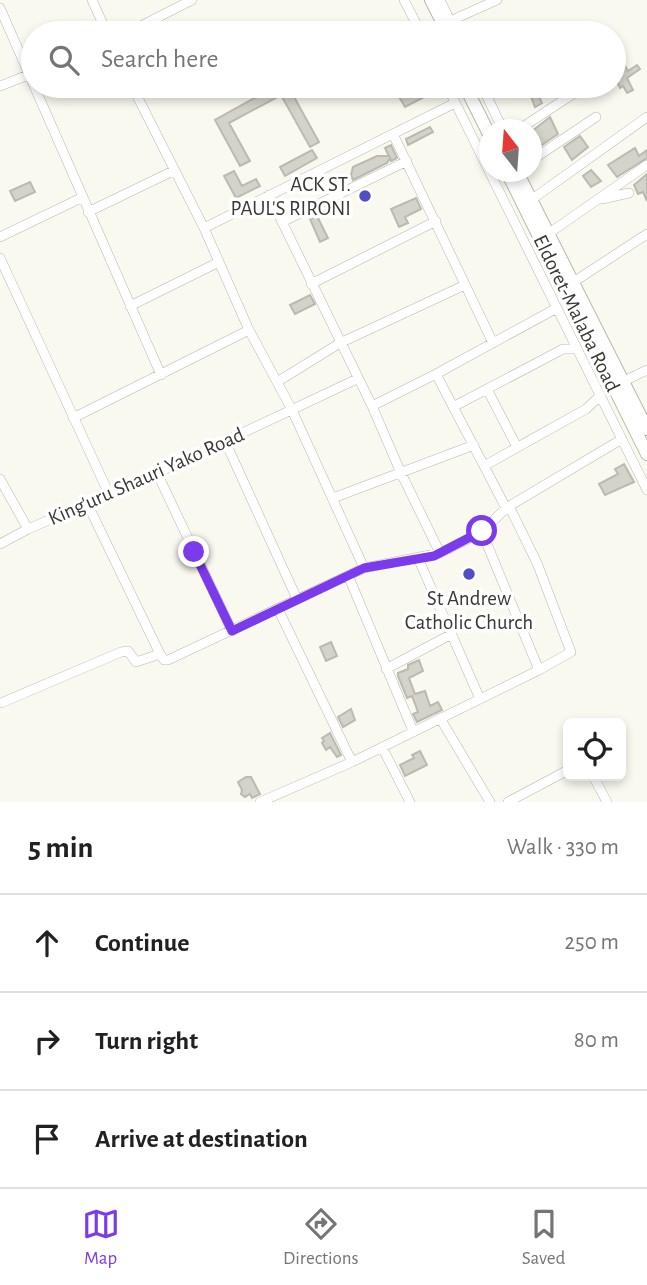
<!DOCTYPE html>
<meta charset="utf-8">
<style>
:root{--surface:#fff;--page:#f2f2f2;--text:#202124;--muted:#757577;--line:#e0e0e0;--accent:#7c3aed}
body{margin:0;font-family:"Alegreya Sans",sans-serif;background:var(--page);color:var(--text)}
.controls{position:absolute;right:21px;bottom:21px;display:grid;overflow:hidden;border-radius:10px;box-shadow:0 4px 10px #0003}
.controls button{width:63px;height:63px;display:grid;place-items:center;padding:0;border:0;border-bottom:2px solid var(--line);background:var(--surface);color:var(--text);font:35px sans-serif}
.compass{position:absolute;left:479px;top:119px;width:63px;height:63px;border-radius:50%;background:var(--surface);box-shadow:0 4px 10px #0003;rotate:343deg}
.stop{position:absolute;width:21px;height:21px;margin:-16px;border:5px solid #7c3aed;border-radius:50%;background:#fff}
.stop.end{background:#7c3aed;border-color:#fff;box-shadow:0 2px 7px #0008}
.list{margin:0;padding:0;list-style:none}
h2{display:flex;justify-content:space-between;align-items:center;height:91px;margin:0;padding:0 28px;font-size:30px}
h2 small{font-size:23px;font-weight:400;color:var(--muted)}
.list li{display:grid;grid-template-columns:46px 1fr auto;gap:21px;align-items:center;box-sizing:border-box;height:98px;padding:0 28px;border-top:2px solid var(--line)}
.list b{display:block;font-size:26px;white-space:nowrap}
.list em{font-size:23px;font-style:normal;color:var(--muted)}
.icon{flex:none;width:38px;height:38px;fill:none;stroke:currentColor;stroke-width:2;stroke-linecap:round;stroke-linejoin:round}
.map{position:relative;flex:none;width:647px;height:802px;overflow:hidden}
.search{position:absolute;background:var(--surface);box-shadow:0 4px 10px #0003;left:21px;right:21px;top:21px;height:77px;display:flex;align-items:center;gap:18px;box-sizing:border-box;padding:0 24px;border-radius:38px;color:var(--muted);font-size:26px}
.sheet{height:385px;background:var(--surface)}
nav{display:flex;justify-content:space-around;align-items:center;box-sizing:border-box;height:98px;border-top:2px solid var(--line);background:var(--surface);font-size:19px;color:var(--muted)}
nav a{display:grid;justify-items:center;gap:4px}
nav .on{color:var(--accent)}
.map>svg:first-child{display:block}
</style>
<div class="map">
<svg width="647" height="802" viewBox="0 0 647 802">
<rect width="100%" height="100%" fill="#faf9ef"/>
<path fill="#d4d3c9" stroke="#bbb9b0" stroke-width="2" d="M637,65L640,69L627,78L633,90L627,93L623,86L620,88L615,77L621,74L620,70L625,66L628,71Z
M276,86H288L319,142L310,147L281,95L229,123L250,161L240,166L215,120Z
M416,86H426L430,94L405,107L398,95Z
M527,86H553L540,91L542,96L539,97L542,103L535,107Z
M550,117L558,134L533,151L531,132Z
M430,127L433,132L408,145L406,139Z
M580,136L588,147L572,160L564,147Z
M391,145L397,158L391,161L390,158L387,163L353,180L351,175L353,167L377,156H389L385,148Z
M635,148L639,156L647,150V158L617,177L608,165Z
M312,150L317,158L285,176L280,167Z
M591,170L601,181L591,187L583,176Z
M234,171L242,186L256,179L260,186L236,198L224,176Z
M647,174V201L643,192L638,194L634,185Z
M30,182L35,192L15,201L10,191Z
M416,198L421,209L405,217L408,223L399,227L391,209Z
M317,216L328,238L320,242L310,219Z
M310,295L315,304L295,314L290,305Z
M624,464L634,482L605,495L599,484L618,474L615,469Z
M331,642L337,656L326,661L320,647Z
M419,660L423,671L409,678L415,694L425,691L430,706L438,702L442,710L417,722L413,714L418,712L412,696L407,698L398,676V673L408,669V665Z
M351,709L355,720L343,727L338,717Z
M330,733L341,755L337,757L330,747L326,750L322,743L324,741L322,738Z
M420,751L427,765L405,776L400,765L414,758L412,755Z
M246,777H251L260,794L252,798L250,794L245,797L241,794L242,790L238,782Z"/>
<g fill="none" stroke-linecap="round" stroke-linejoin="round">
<g stroke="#b8b7ad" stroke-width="10">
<path id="minor" d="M92,0L107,33
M404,0L421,33
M440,0L456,33
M0,8L161,375
M450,21L497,0
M127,33L192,0
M614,67L617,64
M0,86L28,75
M132,86L204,228L249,330L292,410L364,568
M447,86L647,490
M482,86L503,130
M518,130L585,86
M393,134L493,343
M532,160L596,117
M269,195L372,406L401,473L440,553
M602,199L629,193
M531,200L647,117
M88,212L173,171
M282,222L407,161
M204,228L455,103
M548,234L647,165
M0,237L81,198
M0,258L109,494
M572,283L647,234
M311,284L436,221
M130,306L219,262
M436,374L506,508
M277,382L340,343L465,285
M622,382L647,370
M487,389L517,447
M372,406L436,374L557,308
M453,407L563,349H577
M73,418L249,330
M225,441L297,599
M484,466L586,409L600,396
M157,473L232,631
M0,479L28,529
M333,498L474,445
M87,503L160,654L164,660H168L364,568L440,553L482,532L506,508L622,439
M509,506L537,563L571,652L539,670
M0,544L28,529L157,473L357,379
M418,558L480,699
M348,575L413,731
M278,609L352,762L539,670L482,532
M386,669L450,635
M1,703L121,652L128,651L136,662L160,654
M440,718L490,802
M382,747L410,802
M593,776L607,802
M260,802L352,762
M508,802L568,770"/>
</g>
<g stroke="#b8b7ad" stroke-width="14">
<path id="highway" d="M431,0L448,33
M465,86L490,136
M507,172L647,454
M517,172L647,429"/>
</g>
<use href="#minor" stroke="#fff" stroke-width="9"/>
<use href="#highway" stroke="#fff" stroke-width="12"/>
</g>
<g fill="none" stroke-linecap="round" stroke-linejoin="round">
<path stroke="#7c3aed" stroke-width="9" d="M194,552L232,631L364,568L434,556L482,531"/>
</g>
<g fill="#544ec5" stroke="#fff" stroke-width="2.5">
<circle cx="365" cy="196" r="7"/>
<circle cx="469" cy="574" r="7"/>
</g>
<g text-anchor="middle" stroke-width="7" stroke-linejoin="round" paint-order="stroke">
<g font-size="21" fill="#393834" stroke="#fff" text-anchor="end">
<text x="351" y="191">ACK ST.<tspan x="351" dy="24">PAUL'S RIRONI</tspan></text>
<text x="469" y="605" text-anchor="middle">St Andrew<tspan x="469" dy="24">Catholic Church</tspan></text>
</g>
<g font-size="21" fill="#393834" stroke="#fff">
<text transform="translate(577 313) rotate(64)" y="7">Eldoret-Malaba Road</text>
<text transform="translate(146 476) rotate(-24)" y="7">King'uru Shauri Yako Road</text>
</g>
</g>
</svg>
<div class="controls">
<button><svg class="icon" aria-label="locate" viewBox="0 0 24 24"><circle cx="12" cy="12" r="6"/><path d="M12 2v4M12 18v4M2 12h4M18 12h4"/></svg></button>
</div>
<svg class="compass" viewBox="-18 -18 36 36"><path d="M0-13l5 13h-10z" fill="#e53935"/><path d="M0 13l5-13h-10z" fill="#757577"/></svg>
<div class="stop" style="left:482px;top:531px"></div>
<div class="stop end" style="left:194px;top:552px"></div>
<div class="search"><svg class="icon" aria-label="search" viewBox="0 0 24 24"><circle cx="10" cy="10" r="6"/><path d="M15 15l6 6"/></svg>Search here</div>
</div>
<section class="sheet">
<h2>5 min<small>Walk · 330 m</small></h2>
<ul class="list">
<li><svg class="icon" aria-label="ahead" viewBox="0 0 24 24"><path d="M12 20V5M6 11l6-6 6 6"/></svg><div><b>Continue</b></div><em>250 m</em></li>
<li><svg class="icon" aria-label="right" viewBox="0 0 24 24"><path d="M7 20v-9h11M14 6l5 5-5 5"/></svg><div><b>Turn right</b></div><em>80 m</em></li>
<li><svg class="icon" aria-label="arrive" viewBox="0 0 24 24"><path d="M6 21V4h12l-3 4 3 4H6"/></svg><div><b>Arrive at destination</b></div></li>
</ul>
</section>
<nav>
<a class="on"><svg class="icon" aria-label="map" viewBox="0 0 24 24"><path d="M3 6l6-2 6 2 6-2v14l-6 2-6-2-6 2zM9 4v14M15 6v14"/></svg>Map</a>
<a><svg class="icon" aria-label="directions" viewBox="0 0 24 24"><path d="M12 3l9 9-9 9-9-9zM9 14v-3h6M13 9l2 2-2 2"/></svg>Directions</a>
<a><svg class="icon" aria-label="saved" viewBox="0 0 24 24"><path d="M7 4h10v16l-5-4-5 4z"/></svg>Saved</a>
</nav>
